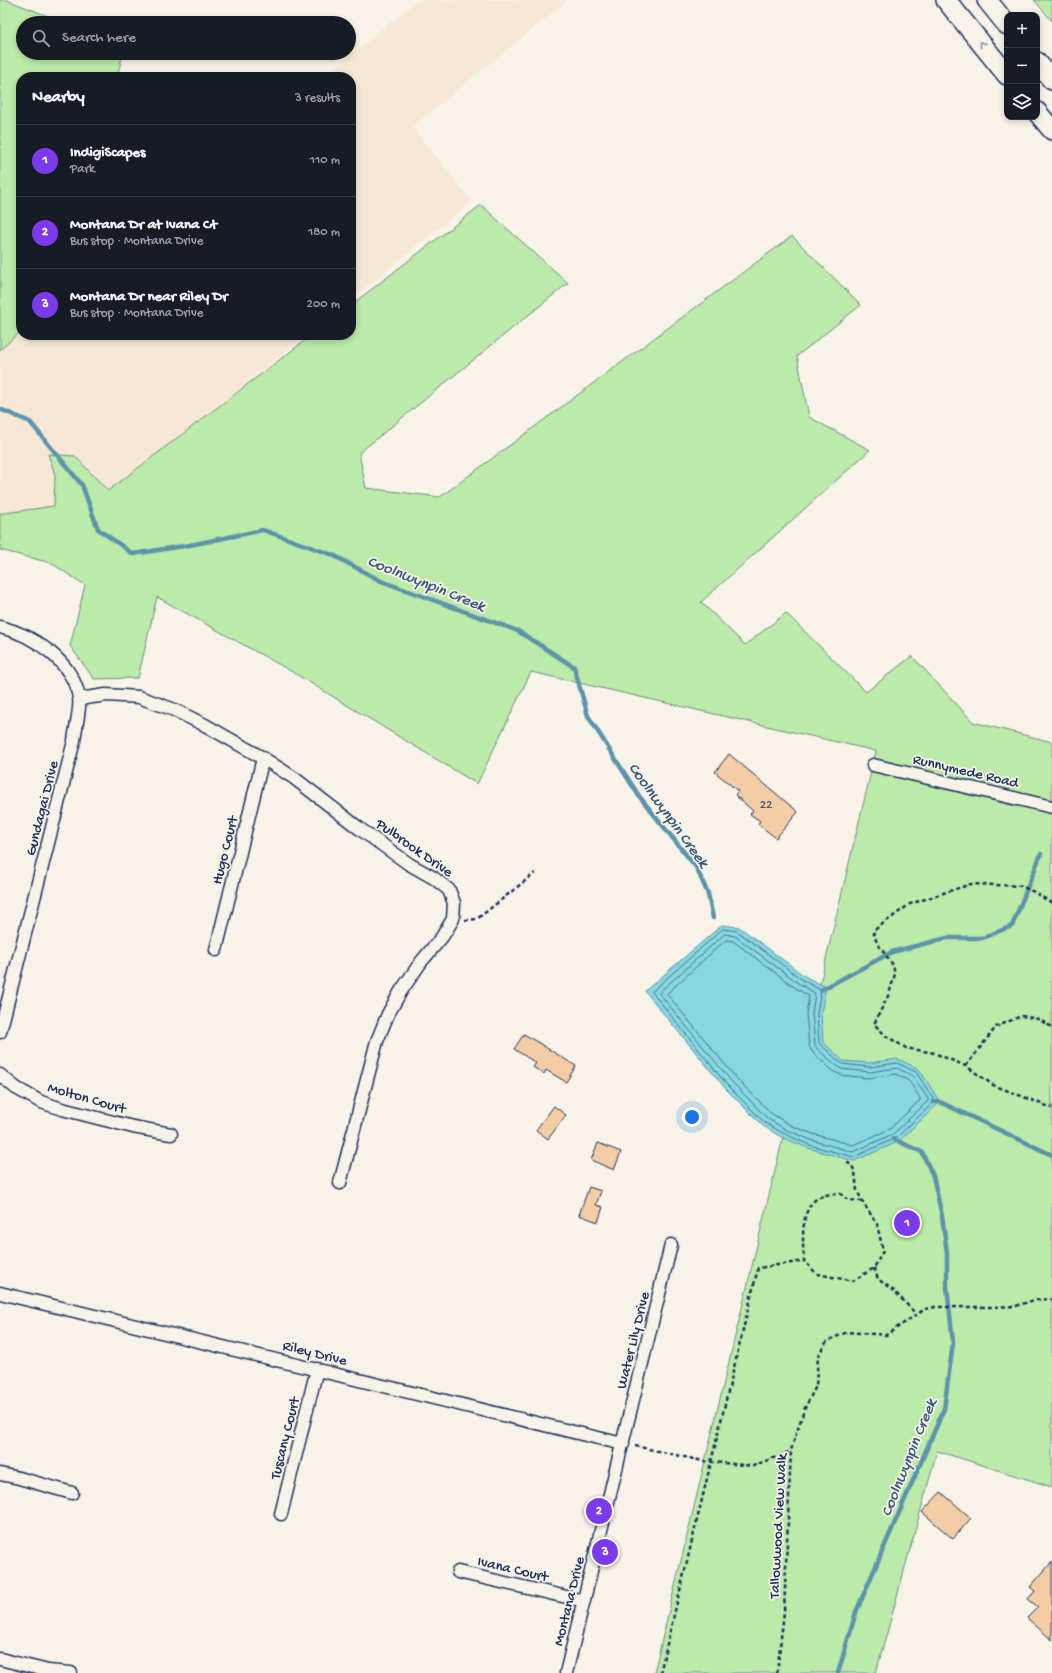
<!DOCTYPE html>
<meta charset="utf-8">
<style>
:root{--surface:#171b24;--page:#20242c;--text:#f1f3f6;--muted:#9ea1a6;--line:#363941;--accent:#7c3aed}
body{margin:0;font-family:"Gochi Hand",sans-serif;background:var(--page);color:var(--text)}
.controls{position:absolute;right:12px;top:12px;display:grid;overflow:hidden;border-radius:8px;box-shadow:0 2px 6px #0003}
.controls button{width:36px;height:36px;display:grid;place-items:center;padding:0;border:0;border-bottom:1px solid var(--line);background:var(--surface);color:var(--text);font:20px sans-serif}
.you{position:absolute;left:692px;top:1117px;width:14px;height:14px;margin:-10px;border:3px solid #fff;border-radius:50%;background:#1a73e8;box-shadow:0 0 0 6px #1a73e833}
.badge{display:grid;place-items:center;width:26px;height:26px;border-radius:50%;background:var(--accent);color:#fff;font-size:13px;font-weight:700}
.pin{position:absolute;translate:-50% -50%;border:2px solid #fff;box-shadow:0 1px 4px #0006}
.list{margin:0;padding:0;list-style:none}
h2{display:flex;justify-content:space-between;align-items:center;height:52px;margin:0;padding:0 16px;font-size:17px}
h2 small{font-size:13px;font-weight:400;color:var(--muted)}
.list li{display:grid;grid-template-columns:26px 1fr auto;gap:12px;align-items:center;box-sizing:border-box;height:72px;padding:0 16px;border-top:1px solid var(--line)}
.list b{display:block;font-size:15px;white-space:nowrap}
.list p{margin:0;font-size:13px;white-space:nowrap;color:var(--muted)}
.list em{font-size:13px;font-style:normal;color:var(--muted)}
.icon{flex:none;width:22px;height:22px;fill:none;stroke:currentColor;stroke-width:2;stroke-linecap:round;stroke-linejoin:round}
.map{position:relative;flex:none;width:1052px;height:1673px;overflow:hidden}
.search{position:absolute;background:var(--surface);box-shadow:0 2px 6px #0003;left:16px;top:16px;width:340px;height:44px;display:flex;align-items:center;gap:10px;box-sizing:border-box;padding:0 14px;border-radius:22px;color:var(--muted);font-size:15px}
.panel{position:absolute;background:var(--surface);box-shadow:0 2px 6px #0003;left:16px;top:72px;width:340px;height:268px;border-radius:16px}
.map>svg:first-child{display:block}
</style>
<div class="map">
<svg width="1052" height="1673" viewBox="0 0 1052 1673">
<rect width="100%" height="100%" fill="#f7f3e8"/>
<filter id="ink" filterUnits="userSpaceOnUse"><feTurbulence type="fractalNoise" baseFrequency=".025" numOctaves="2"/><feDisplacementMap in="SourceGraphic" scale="8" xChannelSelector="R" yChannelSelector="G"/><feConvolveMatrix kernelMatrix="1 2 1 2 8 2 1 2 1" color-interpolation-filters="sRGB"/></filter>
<g filter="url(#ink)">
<path fill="#f6e8d4" d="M418,0H568L412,127L472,201L351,299V77H324Z
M21,327V335H306L51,540L0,528V345Z"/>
<path fill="#bceaa8" stroke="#6c8c83" d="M0,0H7L66,23H23V53H123L117,77H21V331L0,350Z
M1034,0H1052V21Z
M481,205L568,283L359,453L366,488L440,497L792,236L861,305L797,356L809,417L870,450L701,602L745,645L786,613L866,692L912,656L973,722L1052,742V1487L937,1451L876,1673H654L876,751L531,672L477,784L289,670L157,597L138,678L94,679L70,646L85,585L51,563L0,550V513H5L54,506L55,475L48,454L75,456L108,491L312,335H351V305Z"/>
<path fill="#86d7e0" stroke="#5b94ac" d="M722,925L739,927L806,977L826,987L821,1013L823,1042L843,1061L869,1063L898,1059L919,1069L940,1102L898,1142L854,1161L808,1148L783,1138L763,1126L725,1088L645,991Z"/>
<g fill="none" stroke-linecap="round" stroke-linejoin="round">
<path stroke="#467292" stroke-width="1" d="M723,929L737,931L804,981L821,990L817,1013L819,1043L842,1064L869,1067L897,1063L916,1072L934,1100V1102L896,1138L854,1157L809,1145L785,1134L765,1123L728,1086L652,992Z
M725,934L735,936L801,985L815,993L812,1014L815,1045L817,1049L841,1069L870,1072L897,1068L913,1076L928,1099V1101L893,1134L853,1152L811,1140L787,1130L768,1119L732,1082L659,993Z
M726,940L733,941L797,989L809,996L806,1014L809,1046L813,1053L833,1071L841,1075L868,1078L896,1074L909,1081L920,1098V1100L890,1129L853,1145L813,1134L790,1125L772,1114L736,1078L667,994Z"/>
<path stroke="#5b94ac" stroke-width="4.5" d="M0,409L30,422L82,485L98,529L133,554L190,545L263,530L333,555L381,581L518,631L574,667L588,716L639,796L696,867L708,894L713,918
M821,990L892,952L947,938H982L1012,926L1041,854
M934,1102H940L1052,1155
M838,1673L856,1612L944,1409L953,1343L947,1286V1253L942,1216L933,1176L922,1152L893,1139"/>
</g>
<path fill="#f5cda4" stroke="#1b2f5e" d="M729,754L798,812L776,838L758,824L760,821L750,814L753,811L735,795L738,791L715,772Z
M524,1034L576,1066L566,1082L546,1070L544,1074L533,1067L536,1063L514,1049Z
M554,1106L566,1115L548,1139L536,1130Z
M598,1143L621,1152L614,1170L591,1160Z
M589,1187L601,1191L596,1205L603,1207L598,1222L579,1215Z
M941,1492L971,1518L953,1539L922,1512Z
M1052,1562V1640L1027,1618L1038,1607L1028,1599L1035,1591L1030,1587Z"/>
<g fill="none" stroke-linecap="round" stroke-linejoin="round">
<g stroke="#1b2f5e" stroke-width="15">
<path id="street" d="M0,627C34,635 73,662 79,698C81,707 75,730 74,741L0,1032
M79,699L106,695L139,697L172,709L205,725L263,758L294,778L360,829L409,864L434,878L449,890L454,903L453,919L442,937L421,962L401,991L388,1014L377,1041L340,1183
M873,765L1052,807
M216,950L263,758
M0,1075L16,1088L41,1102L62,1109L133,1127L171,1134
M0,1293L623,1444
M0,1474L19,1478L72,1493
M281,1514L317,1369
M458,1572L584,1601
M0,1659L48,1671L71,1673
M566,1673L671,1245"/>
</g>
<g stroke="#1b2f5e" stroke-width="22">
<path id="primary" d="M946,0L1007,75
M987,0L1007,25
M1037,62L1052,80
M1037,112L1052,130"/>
</g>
<path stroke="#1b2f5e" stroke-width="2.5" stroke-dasharray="4 3" stroke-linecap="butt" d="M1052,903L1032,891L1021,886L971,884L910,904L873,931L877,943L893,965L895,974L889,994L874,1024L886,1036L906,1048L934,1053L966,1066L993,1085L1052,1108
M465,920L477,919L535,873
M966,1066L996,1027L1021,1016L1038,1019L1052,1027
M847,1162L852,1166L855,1172L857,1190L862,1201L877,1224L883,1251L874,1268L853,1281L817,1274L804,1261C803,1245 800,1213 814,1201C821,1194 832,1194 841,1194L849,1200L862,1201
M874,1268L878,1279L894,1291L916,1314
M635,1446L703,1461L753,1466L791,1451
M660,1673L758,1268L804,1261
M777,1673L784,1612L791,1450L804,1410L816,1386L818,1356L827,1341L847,1332L886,1335L925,1309L935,1307H993L1016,1306L1034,1300L1052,1299"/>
<use href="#street" stroke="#f7f3e8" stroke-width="12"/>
<use href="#primary" stroke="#f7f3e8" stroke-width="19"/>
</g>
<defs><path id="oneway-chevron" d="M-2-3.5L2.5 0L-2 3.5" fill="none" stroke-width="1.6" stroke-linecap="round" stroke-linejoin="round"/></defs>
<use stroke="#8991a3" href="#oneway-chevron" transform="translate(982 44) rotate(-129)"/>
</g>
<g text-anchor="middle" stroke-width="3.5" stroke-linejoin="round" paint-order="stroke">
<g font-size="13" fill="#525670">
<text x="766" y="808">22</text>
</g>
<g font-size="15" fill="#1b2f5e" stroke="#f7f3e8">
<text transform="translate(966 770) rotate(13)" y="5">Runnymede Road</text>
<text transform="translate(41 808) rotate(-76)" y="5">Gundagai Drive</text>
<text transform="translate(415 847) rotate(35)" y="5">Pulbrook Drive</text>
<text transform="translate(224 850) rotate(-76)" y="5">Hugo Court</text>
<text transform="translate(87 1097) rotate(16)" y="5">Molton Court</text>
<text transform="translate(632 1340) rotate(-76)" y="5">Water Lily Drive</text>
<text transform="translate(315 1352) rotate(14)" y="5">Riley Drive</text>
<text transform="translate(284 1438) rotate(-76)" y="5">Tuscany Court</text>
<text transform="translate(777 1526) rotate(-87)" y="5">Tallowwood View Walk</text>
<text transform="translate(513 1568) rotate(13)" y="5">Ivana Court</text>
<text transform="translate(568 1601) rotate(-76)" y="5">Montana Drive</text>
</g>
<g font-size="16" font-style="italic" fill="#36597e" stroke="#f7f3e8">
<text transform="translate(427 582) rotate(22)" y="6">Coolnwynpin Creek</text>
<text transform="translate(670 814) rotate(54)" y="6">Coolnwynpin Creek</text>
<text transform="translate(907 1457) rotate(-68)" y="6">Coolnwynpin Creek</text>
</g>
</g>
</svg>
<div class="controls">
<button>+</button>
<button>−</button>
<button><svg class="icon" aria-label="layers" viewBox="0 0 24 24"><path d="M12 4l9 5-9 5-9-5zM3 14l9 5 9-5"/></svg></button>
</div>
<div class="you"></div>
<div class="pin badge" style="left:907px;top:1223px">1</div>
<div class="pin badge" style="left:599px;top:1511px">2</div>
<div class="pin badge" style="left:605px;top:1552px">3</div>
<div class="search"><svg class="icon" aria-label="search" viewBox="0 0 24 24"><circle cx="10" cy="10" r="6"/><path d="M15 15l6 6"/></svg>Search here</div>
<section class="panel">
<h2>Nearby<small>3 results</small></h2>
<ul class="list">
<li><span class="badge">1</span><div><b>IndigiScapes</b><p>Park</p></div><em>110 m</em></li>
<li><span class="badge">2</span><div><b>Montana Dr at Ivana Ct</b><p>Bus stop · Montana Drive</p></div><em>180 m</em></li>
<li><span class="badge">3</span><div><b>Montana Dr near Riley Dr</b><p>Bus stop · Montana Drive</p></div><em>200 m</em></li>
</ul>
</section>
</div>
